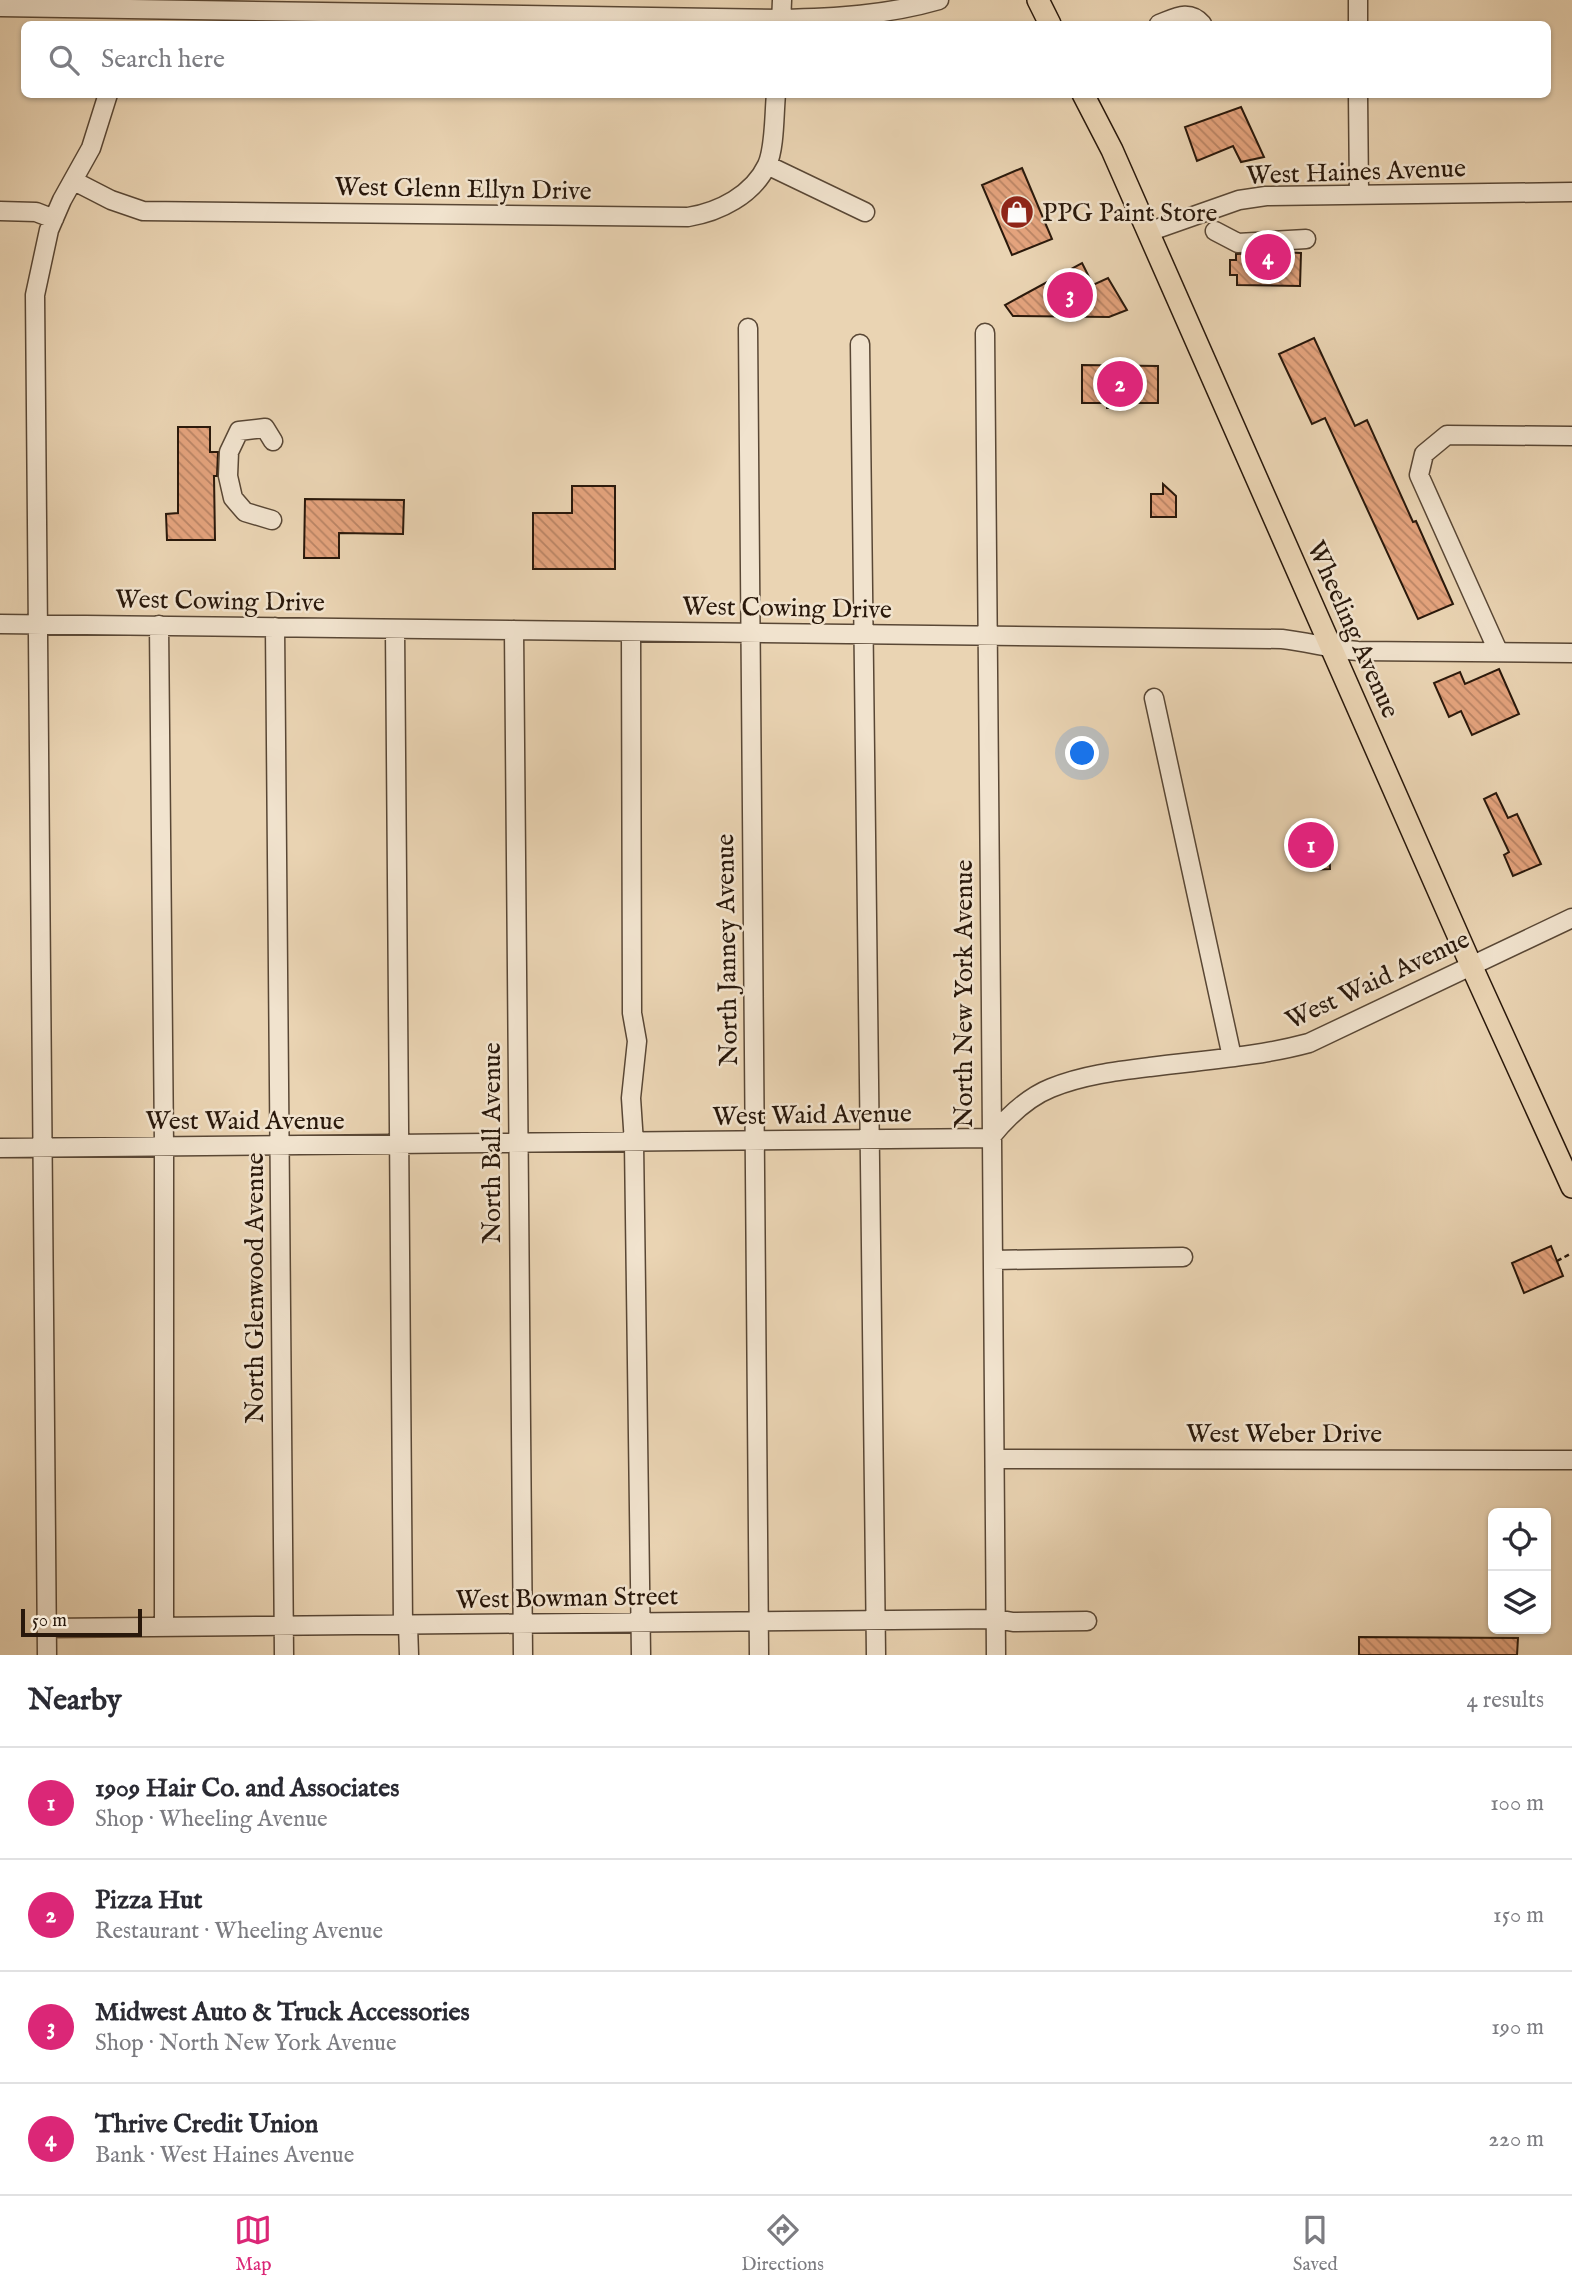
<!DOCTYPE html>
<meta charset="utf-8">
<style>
:root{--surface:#fff;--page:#f2f2f3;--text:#2b2b33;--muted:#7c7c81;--line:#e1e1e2;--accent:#db2777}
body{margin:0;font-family:"IM FELL English",serif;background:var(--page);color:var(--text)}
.controls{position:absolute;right:21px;bottom:21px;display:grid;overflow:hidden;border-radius:10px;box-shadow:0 2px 5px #0004}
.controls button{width:63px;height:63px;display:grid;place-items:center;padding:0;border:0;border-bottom:2px solid var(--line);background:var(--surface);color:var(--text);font:35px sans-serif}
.scale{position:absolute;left:21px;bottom:18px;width:121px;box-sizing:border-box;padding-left:7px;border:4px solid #29180b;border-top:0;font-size:19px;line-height:24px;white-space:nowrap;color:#29180b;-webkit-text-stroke:5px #f1e3ce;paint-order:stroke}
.you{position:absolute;left:1083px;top:754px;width:24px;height:24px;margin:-18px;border:5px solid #fff;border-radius:50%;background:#1a73e8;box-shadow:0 0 0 10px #1a73e833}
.badge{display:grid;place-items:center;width:46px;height:46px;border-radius:50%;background:var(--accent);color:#fff;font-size:23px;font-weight:700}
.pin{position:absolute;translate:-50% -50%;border:4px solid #fff;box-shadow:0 2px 7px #0006}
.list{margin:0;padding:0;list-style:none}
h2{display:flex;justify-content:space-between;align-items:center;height:91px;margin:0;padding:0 28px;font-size:30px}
h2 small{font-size:23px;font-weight:400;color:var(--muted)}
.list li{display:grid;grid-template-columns:46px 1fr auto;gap:21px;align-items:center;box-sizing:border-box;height:112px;padding:0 28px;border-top:2px solid var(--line)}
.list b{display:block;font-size:26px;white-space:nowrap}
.list p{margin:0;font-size:23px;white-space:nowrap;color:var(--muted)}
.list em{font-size:23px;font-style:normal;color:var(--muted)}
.icon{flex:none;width:38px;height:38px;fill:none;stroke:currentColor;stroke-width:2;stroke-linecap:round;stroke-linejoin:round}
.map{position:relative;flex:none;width:1572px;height:1655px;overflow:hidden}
.search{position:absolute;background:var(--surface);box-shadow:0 2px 5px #0004;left:21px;right:21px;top:21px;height:77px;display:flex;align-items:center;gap:18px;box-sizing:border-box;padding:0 24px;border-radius:10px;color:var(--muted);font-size:26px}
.sheet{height:539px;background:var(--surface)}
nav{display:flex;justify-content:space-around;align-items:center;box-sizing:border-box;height:98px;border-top:2px solid var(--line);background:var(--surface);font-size:19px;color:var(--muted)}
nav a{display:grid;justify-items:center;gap:4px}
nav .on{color:var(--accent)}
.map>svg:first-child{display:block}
</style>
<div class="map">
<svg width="1572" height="1655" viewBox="0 0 1572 1655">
<defs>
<pattern id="building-back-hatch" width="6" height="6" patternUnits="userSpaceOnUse" patternTransform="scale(1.75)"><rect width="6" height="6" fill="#e4a37d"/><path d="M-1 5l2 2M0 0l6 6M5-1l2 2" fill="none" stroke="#b98465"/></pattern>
</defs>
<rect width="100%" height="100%" fill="#ead4b3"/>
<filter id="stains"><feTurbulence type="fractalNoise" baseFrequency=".00286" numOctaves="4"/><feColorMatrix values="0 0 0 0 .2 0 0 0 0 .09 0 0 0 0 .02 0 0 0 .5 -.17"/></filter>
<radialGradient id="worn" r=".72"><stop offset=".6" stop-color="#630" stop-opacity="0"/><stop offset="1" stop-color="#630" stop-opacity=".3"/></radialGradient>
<path fill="url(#building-back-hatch)" stroke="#29180b" stroke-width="2" d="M1241,107L1264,157L1241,162L1233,146L1197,161L1185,127Z
M1022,168L1052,239L1012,255L982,185Z
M1278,252L1301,253L1300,286L1237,285V275H1230V260H1236V254Z
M1082,263L1093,285L1108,278L1127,310L1109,317L1013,316L1005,305Z
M1314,338L1355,426L1367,420L1413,522L1416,521L1453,604L1418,619L1325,418L1312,424L1279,354Z
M1082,365L1158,366V403H1126V408H1107V403H1082Z
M178,427H210V452H218L217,476H214L215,540H167L166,514L178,513Z
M1163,484L1176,496V517H1151V494H1163Z
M572,486H615V569H533V513H572Z
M305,499L404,500L403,534L339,533V558H304Z
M1499,669L1519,714L1472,735L1461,711L1449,717L1434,683L1460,672L1465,684Z
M1496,793L1508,818L1517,814L1541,864L1513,876L1504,855L1509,852L1484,799Z
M1292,834H1329L1330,869L1308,870V857H1292Z
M1551,1246L1563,1276L1524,1293L1512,1263Z
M1359,1637L1518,1638L1517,1655H1359Z"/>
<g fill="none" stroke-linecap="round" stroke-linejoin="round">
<g stroke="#594735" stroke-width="21">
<path id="minor" d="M1358,0V24
M0,7L781,19C835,18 887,15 939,0
M781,24L782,0
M1159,24C1175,18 1189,9 1202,24
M1358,94L1359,194
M767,165L865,212
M74,181L111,200L143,211L688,217C719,212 753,195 767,165C775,148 774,114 776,94
M0,211L36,212L54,219
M1215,231L1238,243L1306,239
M1148,232L1239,200L1266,196L1572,192
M748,328L759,1655
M985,333C989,774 993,1214 996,1655
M860,344L876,1655
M272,520L245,512L233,498L228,476L229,452L239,431L265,428L273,441
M0,624L1282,639C1308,642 1332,649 1358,651L1572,653
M159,625L164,1146V1627
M275,627L284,1655
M395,629L403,1625
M514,630L523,1655
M631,632L632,1013L637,1041L631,1098L634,1143L641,1655
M1498,651L1419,475L1424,454L1447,435L1572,436
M1154,698L1232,1057
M0,1148L990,1138C1007,1117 1026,1098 1051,1088C1083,1075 1117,1071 1150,1067C1203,1060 1257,1057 1309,1043L1572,918
M993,1260L1183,1257
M996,1459L1572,1460
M408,1625L409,1655
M47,1628L996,1619L1013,1622L1087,1621
M47,1655L35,295L49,230L62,200L91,148L108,94"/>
</g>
<g stroke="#29180b" stroke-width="24">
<path id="major" d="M1038,0L1050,24
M1083,94L1112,150L1471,965L1572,1187"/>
</g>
<path stroke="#29180b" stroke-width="2.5" stroke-dasharray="5 3.5" stroke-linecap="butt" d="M1557,1261L1572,1253"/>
<use href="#minor" stroke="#f1e3ce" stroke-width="18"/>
<use href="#major" stroke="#ead4b3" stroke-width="21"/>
</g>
<defs>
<g id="shop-disc" transform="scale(1.75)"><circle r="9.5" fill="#8f2418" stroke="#f1e3ce"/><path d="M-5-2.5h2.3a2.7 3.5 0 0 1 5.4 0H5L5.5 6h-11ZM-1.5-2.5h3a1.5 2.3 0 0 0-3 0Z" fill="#fff"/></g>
</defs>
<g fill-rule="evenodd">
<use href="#shop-disc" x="1017" y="212"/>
</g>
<g text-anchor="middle" stroke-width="5" stroke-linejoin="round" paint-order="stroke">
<g font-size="26" fill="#29180b" stroke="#f1e3ce">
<text transform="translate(1356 171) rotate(-2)" y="9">West Haines Avenue</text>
<text transform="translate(463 188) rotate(1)" y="9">West Glenn Ellyn Drive</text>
<text transform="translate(220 600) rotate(1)" y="9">West Cowing Drive</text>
<text transform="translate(787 607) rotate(1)" y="9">West Cowing Drive</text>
<text transform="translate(1354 629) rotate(66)" y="9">Wheeling Avenue</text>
<text transform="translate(726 950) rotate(-91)" y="9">North Janney Avenue</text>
<text transform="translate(1377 979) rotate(-25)" y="9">West Waid Avenue</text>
<text transform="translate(963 994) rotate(-90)" y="9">North New York Avenue</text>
<text transform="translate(812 1114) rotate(-1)" y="9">West Waid Avenue</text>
<text x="245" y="1129">West Waid Avenue</text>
<text transform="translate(491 1143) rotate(-90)" y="9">North Ball Avenue</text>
<text transform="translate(254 1288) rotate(-90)" y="9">North Glenwood Avenue</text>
<text x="1284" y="1442">West Weber Drive</text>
<text transform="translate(567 1597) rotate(-1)" y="9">West Bowman Street</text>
</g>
<g font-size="26" fill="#29180b" stroke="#f1e3ce" text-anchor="start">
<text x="1042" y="221">PPG Paint Store</text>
</g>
</g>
<rect width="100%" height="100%" filter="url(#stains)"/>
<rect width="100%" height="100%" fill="url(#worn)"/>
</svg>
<div class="controls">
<button><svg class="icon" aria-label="locate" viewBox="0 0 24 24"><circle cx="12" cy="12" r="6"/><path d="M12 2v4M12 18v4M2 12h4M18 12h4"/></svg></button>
<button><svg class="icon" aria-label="layers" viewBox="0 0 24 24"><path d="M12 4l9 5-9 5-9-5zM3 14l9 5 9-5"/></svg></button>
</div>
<div class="scale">50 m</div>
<div class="you"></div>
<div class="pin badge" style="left:1311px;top:845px">1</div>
<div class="pin badge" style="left:1120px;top:384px">2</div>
<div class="pin badge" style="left:1070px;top:295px">3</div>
<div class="pin badge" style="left:1268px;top:257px">4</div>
<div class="search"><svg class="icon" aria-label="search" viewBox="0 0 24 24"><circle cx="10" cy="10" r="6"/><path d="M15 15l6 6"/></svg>Search here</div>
</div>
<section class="sheet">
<h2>Nearby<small>4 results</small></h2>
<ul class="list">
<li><span class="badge">1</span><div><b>1909 Hair Co. and Associates</b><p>Shop · Wheeling Avenue</p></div><em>100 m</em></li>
<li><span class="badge">2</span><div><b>Pizza Hut</b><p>Restaurant · Wheeling Avenue</p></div><em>150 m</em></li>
<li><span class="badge">3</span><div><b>Midwest Auto &amp; Truck Accessories</b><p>Shop · North New York Avenue</p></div><em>190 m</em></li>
<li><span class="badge">4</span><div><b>Thrive Credit Union</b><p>Bank · West Haines Avenue</p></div><em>220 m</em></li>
</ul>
</section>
<nav>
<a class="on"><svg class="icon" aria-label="map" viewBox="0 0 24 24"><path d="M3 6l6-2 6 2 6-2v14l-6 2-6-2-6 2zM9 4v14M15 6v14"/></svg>Map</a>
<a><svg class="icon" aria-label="directions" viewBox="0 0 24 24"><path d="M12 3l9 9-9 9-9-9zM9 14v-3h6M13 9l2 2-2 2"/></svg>Directions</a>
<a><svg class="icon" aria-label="saved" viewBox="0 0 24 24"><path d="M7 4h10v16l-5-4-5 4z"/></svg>Saved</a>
</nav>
